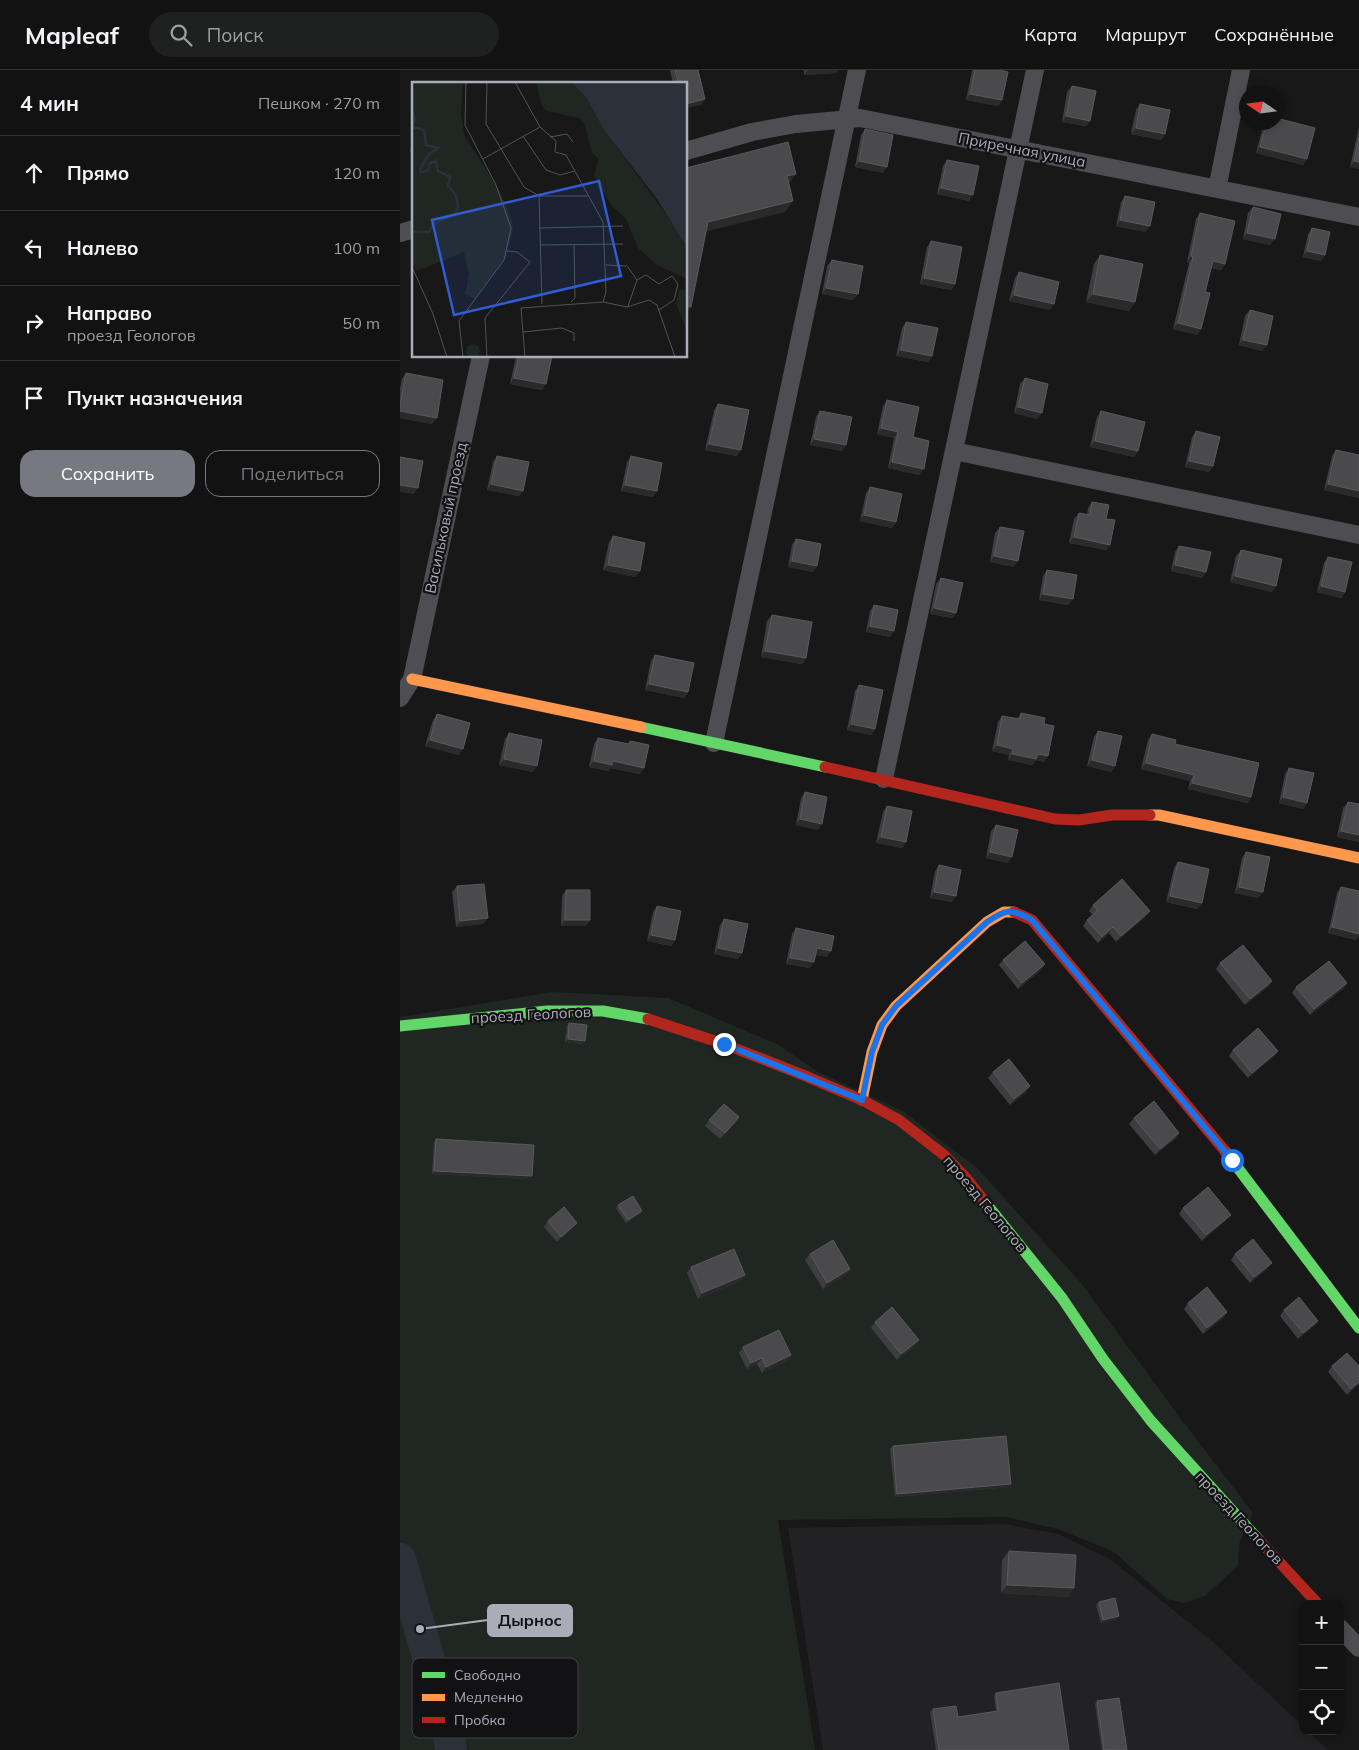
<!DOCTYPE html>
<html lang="ru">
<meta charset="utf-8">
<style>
:root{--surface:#121212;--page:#1f2020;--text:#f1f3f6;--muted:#9c9e9f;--line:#313232;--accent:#777880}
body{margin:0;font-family:Mulish,sans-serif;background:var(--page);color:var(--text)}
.controls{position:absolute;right:15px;bottom:15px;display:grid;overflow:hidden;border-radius:10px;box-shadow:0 2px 8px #0003}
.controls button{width:45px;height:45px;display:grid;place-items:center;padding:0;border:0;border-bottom:1px solid var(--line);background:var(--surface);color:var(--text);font:25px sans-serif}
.compass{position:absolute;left:839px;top:15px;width:45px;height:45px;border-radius:50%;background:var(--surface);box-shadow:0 2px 8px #0003;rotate:283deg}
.stop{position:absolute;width:15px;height:15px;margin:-11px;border:4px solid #1a73e8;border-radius:50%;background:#fff}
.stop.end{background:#1a73e8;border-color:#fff;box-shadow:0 1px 5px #0008}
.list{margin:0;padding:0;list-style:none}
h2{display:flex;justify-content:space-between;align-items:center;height:65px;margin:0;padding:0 20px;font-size:21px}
h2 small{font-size:16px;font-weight:400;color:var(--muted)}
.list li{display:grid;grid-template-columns:32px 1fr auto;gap:15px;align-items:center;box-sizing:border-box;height:75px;padding:0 20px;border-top:1px solid var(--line)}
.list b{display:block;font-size:19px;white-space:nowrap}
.list p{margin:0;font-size:16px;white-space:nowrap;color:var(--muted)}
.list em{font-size:16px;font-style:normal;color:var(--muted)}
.actions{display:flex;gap:10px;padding:15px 20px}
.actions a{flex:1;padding:11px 0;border:1px solid var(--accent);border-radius:15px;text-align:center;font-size:18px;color:var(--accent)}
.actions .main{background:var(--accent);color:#fff}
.icon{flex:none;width:28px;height:28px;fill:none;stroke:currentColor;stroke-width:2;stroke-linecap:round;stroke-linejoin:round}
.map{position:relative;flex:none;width:959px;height:1680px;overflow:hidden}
header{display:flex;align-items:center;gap:30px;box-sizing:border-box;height:70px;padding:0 25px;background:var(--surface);border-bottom:1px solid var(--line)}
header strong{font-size:24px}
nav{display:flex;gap:28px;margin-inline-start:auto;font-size:18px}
.search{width:350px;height:45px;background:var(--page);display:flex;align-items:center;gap:12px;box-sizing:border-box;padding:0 18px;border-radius:28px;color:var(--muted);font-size:19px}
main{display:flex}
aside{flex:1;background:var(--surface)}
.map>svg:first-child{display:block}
</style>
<header>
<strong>Mapleaf</strong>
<div class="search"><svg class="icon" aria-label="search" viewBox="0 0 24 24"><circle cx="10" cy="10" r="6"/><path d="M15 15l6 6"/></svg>Поиск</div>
<nav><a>Карта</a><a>Маршрут</a><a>Сохранённые</a></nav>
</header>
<main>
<aside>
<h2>4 мин<small>Пешком · 270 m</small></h2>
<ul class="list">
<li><svg class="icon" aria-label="ahead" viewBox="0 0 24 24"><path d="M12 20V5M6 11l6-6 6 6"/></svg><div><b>Прямо</b></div><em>120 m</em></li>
<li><svg class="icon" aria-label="left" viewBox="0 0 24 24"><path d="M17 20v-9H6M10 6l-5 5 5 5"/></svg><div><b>Налево</b></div><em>100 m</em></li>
<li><svg class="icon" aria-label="right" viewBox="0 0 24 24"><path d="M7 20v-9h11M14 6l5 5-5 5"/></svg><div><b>Направо</b><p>проезд Геологов</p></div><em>50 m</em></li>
<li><svg class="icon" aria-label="arrive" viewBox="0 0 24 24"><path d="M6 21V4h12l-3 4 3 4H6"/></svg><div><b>Пункт назначения</b></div></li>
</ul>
<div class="actions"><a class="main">Сохранить</a><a>Поделиться</a></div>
</aside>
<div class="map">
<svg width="959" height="1680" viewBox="0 0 959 1680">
<rect width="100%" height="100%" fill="#181818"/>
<path fill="#222224" d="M604,1454L658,1464L710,1489L813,1572L903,1656V1661H908L928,1680H423L388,1458Z"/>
<path fill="#202722" d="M153,922L268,928L377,974L418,1002L503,1041L577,1098L681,1213L781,1349L853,1443L839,1474L838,1496L805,1526L784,1533L767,1529L714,1482L658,1459L606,1447L378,1450L415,1680H0V947Z"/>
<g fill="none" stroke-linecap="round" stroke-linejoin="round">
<path stroke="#2c3139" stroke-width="32" d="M0,1489L47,1653L51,1680"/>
<path stroke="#4e4e52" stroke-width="18" d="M286,81L352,62L396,54L460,48L959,147
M817,119L841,0
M0,163L14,159
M554,381L959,465
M0,628L12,609L81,286
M314,673L457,0
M484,709L635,0
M940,1558L959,1578"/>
<path stroke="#63d668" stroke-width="11" d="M241,657L425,697
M0,956L147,941H203L248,949
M825,1081L959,1258
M584,1131L662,1228L703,1289L751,1351L858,1469"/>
<path stroke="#ff974d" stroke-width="11" d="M12,609L241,657
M750,745H759L959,788
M462,1030L472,982L482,955L496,936L587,852L604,842H614"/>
<path stroke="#b3261e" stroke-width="11" d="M425,697L655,749L679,750L712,745H750
M614,842L632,850L825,1081
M248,949L324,974L403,1005L462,1030L499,1050L544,1085L566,1108L584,1131
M858,1469L918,1534"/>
</g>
<path fill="#3e3e40" d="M270,0H298L305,29L301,35L286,14H273Z
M404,0H438L436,3L404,5Z
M573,0H599L602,30L598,36L566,30L572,1Z
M672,16L690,51L686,56L662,52L667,22Z
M740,34L765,64L761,70L731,64L736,40Z
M864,52H876L907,89L903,95L856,83Z
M959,57V99L950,97Z
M465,59L483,103L455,97L461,65Z
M14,74V96L10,80Z
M547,90L569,131L537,124L543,96Z
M725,126L750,156L745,162L716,156L721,132Z
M853,137L870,175L843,169L848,143Z
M800,143L825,194L821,200L811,198L797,265L773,259L789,193L787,192L796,149Z
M912,158L925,185L921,191L903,187L908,164Z
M531,171L555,214L551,220L520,214L527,177Z
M700,185L735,232L729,241L686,232L694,194Z
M432,190L458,224L453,230L422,224L427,196Z
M619,202L650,240L609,231L615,208Z
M850,240L867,275L862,281L839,275L845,246Z
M506,252L532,286L528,292L496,286L502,258Z
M116,286H152L142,320L110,314Z
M6,303L32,354L0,348V318L2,309Z
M625,308L637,349L614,343L620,314Z
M487,330L519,405L488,398L494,368L477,364L483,336Z
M318,334L337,386L305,380L314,340Z
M420,341L442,381L410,375L416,347Z
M701,341L738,381L734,387L690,377L697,347Z
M796,361L813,396L809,402L785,397L792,367Z
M936,380L959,385V428L924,420L932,386Z
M97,386L123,421L119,426L87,420L93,392Z
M231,386L253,427L221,421L227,392Z
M470,417L496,452L492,458L460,451L466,423Z
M692,432L706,449L710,475L706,480L669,473L674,449L679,443L687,445L688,438Z
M600,457L614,497L590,492L595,463Z
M213,466L240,501L235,507L203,500L209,472Z
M396,469L413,502L388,497L392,475Z
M779,476L806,502L802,508L771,501L775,482Z
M841,480L872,522L830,512L836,486Z
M928,487L945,522L941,528L917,522L924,493Z
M647,500L673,529L668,535L639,530L643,506Z
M541,508L556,543L552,548L530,544L536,514Z
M474,535L490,567L466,562L470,541Z
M372,545L406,588L402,594L361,587L367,551Z
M255,585L288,622L284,628L245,620L251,591Z
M459,615L475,659L471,665L447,660L455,621Z
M621,643L644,654V692L636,690L632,695L608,690L609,685L592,681L598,652L602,646L617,649Z
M37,644L59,685L25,676L33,650Z
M698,661L715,696L711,702L687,696L694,667Z
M109,663L133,702L99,695L105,669Z
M752,664L851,727L847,733L788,719L790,711L741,699L748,670Z
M198,668L228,674L230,671L244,698L240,704L210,698L208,701L189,697L194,674Z
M889,698L907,733L903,739L879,733L885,704Z
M405,722L418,760L396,755L401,728Z
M948,732L959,734V772L937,767L943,738Z
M487,736L506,772L502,778L476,773L483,742Z
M596,755L608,793L586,788L591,761Z
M846,782L863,822L858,828L835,823L842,788Z
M778,792L802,833L797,839L766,832L774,798Z
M539,795L556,826L552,832L530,828L535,801Z
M57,816L83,854L56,857L52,822Z
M941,817L959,821V865L956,870L928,863L937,823Z
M166,820L190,850L185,856H161L162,826Z
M693,835L745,847L716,872L709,863L698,873L683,856L687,850L693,845L689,841Z
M257,836L275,870L271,876L247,871L253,842Z
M324,849L342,883L338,889L314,884L320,855Z
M396,858L427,887L416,885L410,898L386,894L392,864Z
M603,890L645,894L641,900L618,919L599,895Z
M820,893L872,911L868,917L845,935L816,899Z
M947,913L943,919L910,945L892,923L896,917Z
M169,953L183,974L165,972L167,956Z
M833,980L878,981L873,987L848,1008L829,986Z
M593,1002L626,1022L610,1035L588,1008Z
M339,1047L335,1053L320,1069L305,1056L309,1050Z
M734,1048L779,1063L775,1069L755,1085L729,1054Z
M36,1069L130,1109L32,1104L34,1072Z
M218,1135L240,1144L226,1153L216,1138Z
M783,1138L826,1150L802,1171L779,1144Z
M148,1151L173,1158L157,1172L144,1157Z
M410,1184L450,1199L446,1205L423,1219L405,1190Z
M835,1184L867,1199L850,1213L831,1190Z
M291,1197L345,1205L340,1211L298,1229L287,1203Z
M788,1233L827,1242L823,1248L803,1264L784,1239Z
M884,1240L918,1251L914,1256L898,1269L880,1246Z
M475,1252L515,1276L497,1290L471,1258Z
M343,1277L387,1291L362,1303L357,1294L347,1299L339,1283Z
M932,1296L959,1314L947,1325L928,1302Z
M493,1376L609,1417L495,1427L490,1379Z
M609,1481L674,1518L668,1527L601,1523L602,1490Z
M699,1532L717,1549L701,1553L696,1535Z
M596,1623L669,1680H536L530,1642L533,1639L558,1647L596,1641L594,1626Z
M697,1631L727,1680H702L695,1634Z"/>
<path fill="#2a2a2b" d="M408,0H438L436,3L404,5Z
M570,24L602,30L598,36L566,30Z
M305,29L301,35L286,38V34Z
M666,46L690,51L686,56L662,52Z
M736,58L765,64L761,70L731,64Z
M860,77L907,89L903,95L856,83Z
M459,91L487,97L483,103L455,97Z
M954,91L959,92V99L950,97Z
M396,104L388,115L387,106Z
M541,118L573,125L569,131L537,124Z
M393,131L385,142L300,163L308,152Z
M720,150L750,156L745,162L716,156Z
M847,163L875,169L870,175L843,169Z
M907,181L925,185L921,191L903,187Z
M791,186L793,187L789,193L787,192Z
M813,191L825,194L821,200L808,197Z
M524,208L555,214L551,220L520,214Z
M426,218L458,224L453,230L422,224Z
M693,224L735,232L729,241L686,232Z
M614,225L654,234L650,240L609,231Z
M286,236L291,237L286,244Z
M778,253L801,259L797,265L773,259Z
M843,270L867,275L862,281L839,275Z
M501,280L532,286L528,292L496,286Z
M114,308L146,314L142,320L110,314Z
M618,337L642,343L637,349L614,343Z
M0,341L37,348L32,354L0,348Z
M481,358L498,362L494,368L477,364Z
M414,369L446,375L442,381L410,375Z
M695,371L738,381L734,387L690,377Z
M309,374L341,380L337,386L305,380Z
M789,391L813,396L809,402L785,397Z
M492,392L524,399L519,405L488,398Z
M91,414L123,421L119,426L87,420Z
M928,414L959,421V428L924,420Z
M0,415L18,418L14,424L0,422Z
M225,415L257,421L253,427L221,421Z
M464,445L496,452L492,458L460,451Z
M674,467L710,475L706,480L669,473Z
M594,486L618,491L614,497L590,492Z
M392,491L417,496L413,502L388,497Z
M208,495L240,501L235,507L203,500Z
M775,495L806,502L802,508L771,501Z
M835,506L876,516L872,522L830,512Z
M921,516L945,522L941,528L917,522Z
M643,524L673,529L668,535L639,530Z
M534,538L556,543L552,548L530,544Z
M470,556L494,561L490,567L466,562Z
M365,581L406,588L402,594L361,587Z
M249,614L288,622L284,628L245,620Z
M451,654L475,659L471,665L447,660Z
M30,670L63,679L59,685L25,676Z
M597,675L613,679L609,685L592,681Z
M612,684H638L648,686L644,692L636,690L632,695L608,690Z
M104,689L137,696L133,702L99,695Z
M692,690L715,696L711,702L687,696Z
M194,691H213L244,698L240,704L210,698L208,701L189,697Z
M746,693L794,705L790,711L741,699Z
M792,713L851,727L847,733L788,719Z
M883,727L907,733L903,739L879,733Z
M400,749L422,754L418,760L396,755Z
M941,761L959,765V772L937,767Z
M481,767L506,772L502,778L476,773Z
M590,782L612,787L608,793L586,788Z
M839,817L863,822L858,828L835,823Z
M534,822L556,826L552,832L530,828Z
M770,826L802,833L797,839L766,832Z
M750,841L745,847L716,872L721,866Z
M88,848L83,854L56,857L60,851Z
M165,850H190L185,856H161Z
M713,857L709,863L698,873L702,867Z
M932,857L959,864V865L956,870L928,863Z
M251,865L275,870L271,876L247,871Z
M318,878L342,883L338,889L314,884Z
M417,878L431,881L427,887L413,884Z
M390,888L414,892L410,898L386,894Z
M645,894L641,900L618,919L622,913Z
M872,911L868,917L845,935L850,929Z
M947,913L943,919L910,945L914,939Z
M168,969L185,971L183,974L165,972Z
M878,981L873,987L848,1008L852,1003Z
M630,1016L626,1022L610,1035L614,1029Z
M339,1047L335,1053L320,1069L325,1063Z
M779,1063L775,1069L755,1085L760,1079Z
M34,1101L132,1106L130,1109L32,1104Z
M242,1141L240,1144L226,1153L228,1150Z
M831,1145L826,1150L802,1171L806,1165Z
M177,1153L173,1158L157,1172L161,1167Z
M872,1193L867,1199L850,1213L854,1207Z
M450,1199L446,1205L423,1219L427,1213Z
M345,1205L340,1211L298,1229L302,1223Z
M827,1242L823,1248L803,1264L807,1258Z
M918,1251L914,1256L898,1269L903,1263Z
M519,1270L515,1276L497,1290L501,1284Z
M391,1285L387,1291L362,1303L366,1297Z
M362,1288L357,1294L347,1299L351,1293Z
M959,1312V1314L947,1325L951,1319Z
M611,1414L609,1417L495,1427L497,1424Z
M607,1515L674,1518L668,1527L601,1523Z
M719,1546L717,1549L701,1553L703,1550Z"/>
<path fill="#4a4a4d" stroke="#59595e" d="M275,0H298L305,29L286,34V14H279Z
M575,0H599L608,2L602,30L570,24Z
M672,16L696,21L690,51L666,46Z
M740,34L770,40L765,64L736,58Z
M876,48L915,58L907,89L860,77L867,52H876Z
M465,59L493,65L487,97L459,91Z
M959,68V92L954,91Z
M388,72L396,104L387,106L393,131L308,152L291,237L286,236V98Z
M547,90L579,96L573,125L541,118Z
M725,126L755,132L750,156L720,150Z
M853,137L881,144L875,169L847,163Z
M800,143L835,151L825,194L813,191L805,222L810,223L801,259L778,253L793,187L791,186Z
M912,158L930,162L925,185L907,181Z
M531,171L562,177L555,214L524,208Z
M700,185L743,194L735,232L693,224Z
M432,190L463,196L458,224L426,218Z
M619,202L659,212L654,234L614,225Z
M850,240L873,246L867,275L843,270Z
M506,252L538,258L532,286L501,280Z
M119,286H152L146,314L114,308Z
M6,303L43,310L37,348L0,341V336Z
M625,308L648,314L642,343L618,337Z
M487,330L519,337L513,367L529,371L524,399L492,392L498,362L481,358Z
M318,334L349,340L341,380L309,374Z
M420,341L452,347L446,375L414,369Z
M701,341L745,352L738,381L695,371Z
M796,361L820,367L813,396L789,391Z
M936,380L959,385V421L928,414Z
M97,386L129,392L123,421L91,414Z
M231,386L262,393L257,421L225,415Z
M0,387L23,391L18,418L0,415Z
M470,417L502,424L496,452L464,445Z
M692,432L709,435L706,449L715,450L710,475L674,467L679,443L690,445Z
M600,457L624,461L618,491L594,486Z
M213,466L245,473L240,501L208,495Z
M396,469L421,474L417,496L392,491Z
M779,476L811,482L806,502L775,495Z
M841,480L882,489L876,516L835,506Z
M928,487L952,492L945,522L921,516Z
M647,500L677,505L673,529L643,524Z
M541,508L563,513L556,543L534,538Z
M474,535L498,540L494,561L470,556Z
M372,545L412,552L406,588L365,581Z
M255,585L294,593L288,622L249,614Z
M459,615L483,620L475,659L451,654Z
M621,643L645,648L644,654L654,656L648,686L638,684L636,689L612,684L613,679L597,675L602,646L620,649Z
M37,644L70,653L63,679L30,670Z
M698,661L722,666L715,696L692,690Z
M109,663L142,670L137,696L104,689Z
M752,664L776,670L775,674L859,693L851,727L792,713L794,705L746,693Z
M198,668L229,674L230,671L249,675L244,698L213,691L212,695L194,691Z
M889,698L914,703L907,733L883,727Z
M405,722L427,727L422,754L400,749Z
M948,732L959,734V765L941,761Z
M487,736L512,741L506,772L481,767Z
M596,755L618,760L612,787L590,782Z
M846,782L870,787L863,822L839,817Z
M778,792L809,799L802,833L770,826Z
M539,795L561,800L556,826L534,822Z
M722,809L750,841L721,866L713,857L702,867L687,850L698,840L693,835Z
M84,814L88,848L60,851L57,816Z
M941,817L959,821V864L932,857Z
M166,820H190V850H165Z
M257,836L281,841L275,870L251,865Z
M324,849L348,854L342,883L318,878Z
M396,858L434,866L431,881L417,878L414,892L390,888Z
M625,871L645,894L622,913L603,890Z
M843,875L872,911L850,929L820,893Z
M929,891L947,913L914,939L896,917Z
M169,953L187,955L185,971L168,969Z
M858,958L878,981L852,1003L833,980Z
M609,989L630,1016L614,1029L593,1002Z
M754,1031L779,1063L760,1079L734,1048Z
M324,1034L339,1047L325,1063L309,1050Z
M36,1069L134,1075L132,1106L34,1101Z
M808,1117L831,1145L806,1165L783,1138Z
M233,1126L242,1141L228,1150L218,1135Z
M164,1137L177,1153L161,1167L148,1151Z
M853,1169L872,1193L854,1207L835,1184Z
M433,1170L450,1199L427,1213L410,1184Z
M334,1179L345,1205L302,1223L291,1197Z
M807,1217L827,1242L807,1258L788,1233Z
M899,1227L918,1251L903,1263L884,1240Z
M492,1237L519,1270L501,1284L475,1252Z
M379,1260L391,1285L366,1297L362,1288L351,1293L343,1277Z
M947,1283L959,1296V1312L951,1319L932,1296Z
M606,1366L611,1414L497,1424L493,1376Z
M609,1481L676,1485L674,1518L607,1515Z
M715,1528L719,1546L703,1550L699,1532Z
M659,1613L669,1680H539L533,1639L556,1636L558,1647L598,1641L596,1623Z
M719,1628L727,1680H704L697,1631Z"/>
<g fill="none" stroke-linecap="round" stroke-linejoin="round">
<path stroke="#1a73e8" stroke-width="6" d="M324,974L462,1030L472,982L482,955L496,936L587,852C606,839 611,838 632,850L832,1090"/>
</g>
<g text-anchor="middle" stroke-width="4.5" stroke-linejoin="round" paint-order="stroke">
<g font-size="15" fill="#aaacb8" stroke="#121214">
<text transform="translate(622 80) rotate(11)" y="5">Приречная улица</text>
<text transform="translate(46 448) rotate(-78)" y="5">Васильковый проезд</text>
<text transform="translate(131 945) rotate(-3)" y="5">проезд Геологов</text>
<text transform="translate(585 1134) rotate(50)" y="5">проезд Геологов</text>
<text transform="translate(839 1448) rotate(47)" y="5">проезд Геологов</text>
</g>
</g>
<g transform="translate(12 12)">
<rect width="275" height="275" fill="#181818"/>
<path d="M0,0H51L49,30L52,53L89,111L99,136L101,147L95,173L63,217L53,212L57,192L52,170L5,189L0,179ZM124,0H159L174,15L192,48L267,150L275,165V197L245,183L226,166L214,137L199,123L182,93L187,77L180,71L173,43L167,36L135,29L130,24ZM275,207V249L264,221L267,208ZM54 269a7 7 0 1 1 14 0a7 7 0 1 1-14 0Z" fill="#202722"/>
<path d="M159,0H275V165L245,117L192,48L174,15Z" fill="#2c3139"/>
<path fill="none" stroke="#2c3139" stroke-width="2.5" d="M0,30L3,36L0,45L12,48L14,63L26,66L17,72L8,87L9,90L16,89L18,81L24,79L26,89L38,95L36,104L44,113L46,125L44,131L21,143L17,150H0"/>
<path fill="none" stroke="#525358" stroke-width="1" d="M75,0L74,42L112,105L127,114H176M103,0L128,45L144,59L143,70L154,73L191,140L194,210L191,220M111,54L134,88L148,93L163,89M138,55L155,52L161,60M71,77L128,45M127,114L130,222M127,146L211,144M128,163L211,162M194,183L215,184L225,198M0,185L21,232L35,275M159,220L163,216L162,163M216,224L225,198L234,193L247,202L260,194L266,202L262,218L247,228M111,250L150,246L162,251V259M51,275L47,239L92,178L99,146L84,103L53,43L54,0M75,275L73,236L118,180L105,170L95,169M113,275L109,226L191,220L215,225L237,218L245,223L263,275"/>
<path fill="#325cd3" fill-opacity="0.15" stroke="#325cd3" stroke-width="2.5" d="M187,99L209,194L42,233L20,138Z"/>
<rect width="275" height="275" fill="none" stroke="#aaacb8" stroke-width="2.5"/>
</g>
<rect x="12" y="1588" width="166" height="80" rx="8" fill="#121214" stroke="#404045" stroke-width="1"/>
<rect x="22" y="1602" width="23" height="6" fill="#63d668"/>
<rect x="22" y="1624" width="23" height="7" fill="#ff974d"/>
<rect x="22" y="1647" width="23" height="6" fill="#b3261e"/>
<g font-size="14" fill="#aaacb8">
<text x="54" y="1610">Свободно</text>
<text x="54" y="1632">Медленно</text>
<text x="54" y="1655">Пробка</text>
</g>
<path fill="none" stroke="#aaacb8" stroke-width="2" d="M20 1559L88 1550"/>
<circle fill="#aaacb8" stroke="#121214" stroke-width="2" cx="20" cy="1559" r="5"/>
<rect fill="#aaacb8" stroke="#aaacb8" stroke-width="2" x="88" y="1535" width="84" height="31" rx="5"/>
<g font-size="16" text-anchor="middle" font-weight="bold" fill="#111">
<text x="130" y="1556">Дырнос</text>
</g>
</svg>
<div class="controls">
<button>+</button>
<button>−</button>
<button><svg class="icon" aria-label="locate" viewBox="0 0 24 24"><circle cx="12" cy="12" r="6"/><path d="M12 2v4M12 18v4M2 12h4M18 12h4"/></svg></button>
</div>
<svg class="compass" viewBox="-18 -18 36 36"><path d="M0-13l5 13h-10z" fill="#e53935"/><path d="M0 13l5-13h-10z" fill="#9c9e9f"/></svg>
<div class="stop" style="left:832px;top:1090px"></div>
<div class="stop end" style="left:324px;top:974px"></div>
</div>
</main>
